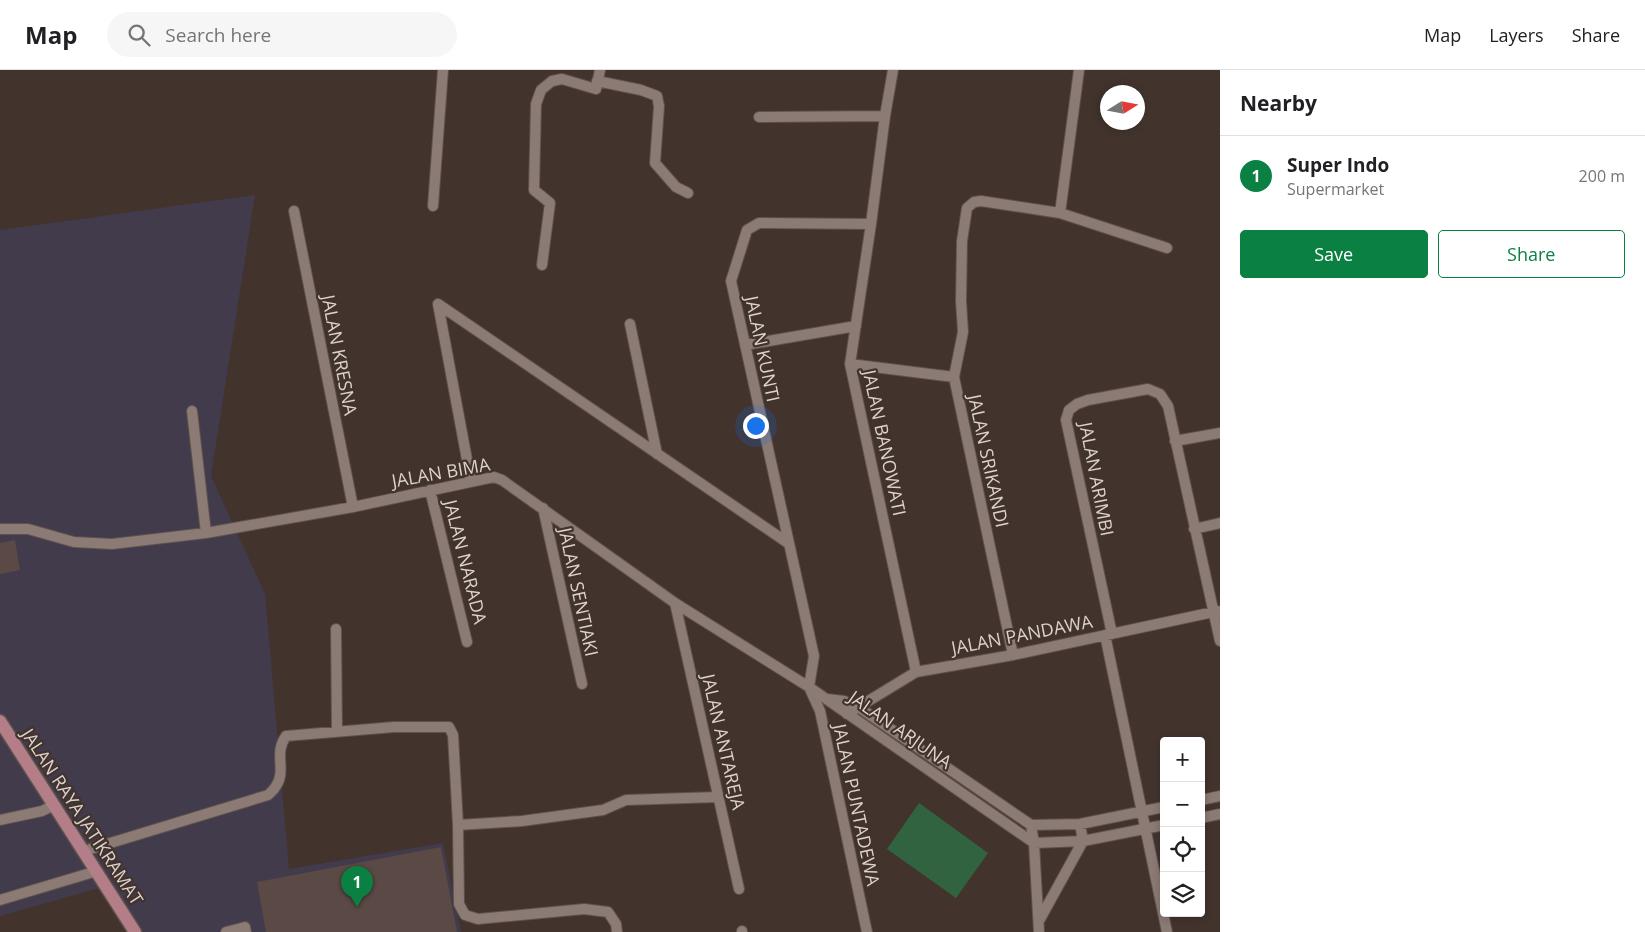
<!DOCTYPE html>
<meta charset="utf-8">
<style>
:root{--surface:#fff;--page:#f6f6f6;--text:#202124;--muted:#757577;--line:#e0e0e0;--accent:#0b8043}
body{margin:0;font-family:"Open Sans",sans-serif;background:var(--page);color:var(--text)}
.controls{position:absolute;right:15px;bottom:15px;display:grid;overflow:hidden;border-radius:5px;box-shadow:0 2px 8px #0003}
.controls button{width:45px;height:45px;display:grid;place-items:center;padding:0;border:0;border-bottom:1px solid var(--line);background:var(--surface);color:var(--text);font:25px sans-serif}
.compass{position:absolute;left:1100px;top:15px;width:45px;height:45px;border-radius:50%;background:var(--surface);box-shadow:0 2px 8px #0003;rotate:79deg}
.you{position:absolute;left:755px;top:355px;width:18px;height:18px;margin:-12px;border:4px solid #fff;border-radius:50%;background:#1a73e8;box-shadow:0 0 0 8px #1a73e833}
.badge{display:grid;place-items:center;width:32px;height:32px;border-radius:50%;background:var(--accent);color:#fff;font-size:16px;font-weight:700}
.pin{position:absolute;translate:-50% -41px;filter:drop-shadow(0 1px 2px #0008)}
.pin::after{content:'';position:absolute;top:26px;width:18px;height:15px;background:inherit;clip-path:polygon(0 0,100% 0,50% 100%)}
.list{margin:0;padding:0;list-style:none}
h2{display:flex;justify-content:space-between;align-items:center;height:65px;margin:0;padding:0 20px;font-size:21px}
h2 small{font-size:16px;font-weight:400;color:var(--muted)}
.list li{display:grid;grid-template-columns:32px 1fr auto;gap:15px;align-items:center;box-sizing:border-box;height:80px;padding:0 20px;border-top:1px solid var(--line)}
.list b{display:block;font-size:19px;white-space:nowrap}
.list p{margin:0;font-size:16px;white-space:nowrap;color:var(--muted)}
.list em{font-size:16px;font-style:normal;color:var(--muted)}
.actions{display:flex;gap:10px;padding:15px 20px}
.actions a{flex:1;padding:11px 0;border:1px solid var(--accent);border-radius:5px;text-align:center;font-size:18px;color:var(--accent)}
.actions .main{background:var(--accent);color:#fff}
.icon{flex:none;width:28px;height:28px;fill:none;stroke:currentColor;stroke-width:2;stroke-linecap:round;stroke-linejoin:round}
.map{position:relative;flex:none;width:1220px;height:862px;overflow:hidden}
header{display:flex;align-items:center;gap:30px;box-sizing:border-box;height:70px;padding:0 25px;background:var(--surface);border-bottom:1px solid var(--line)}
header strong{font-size:24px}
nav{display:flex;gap:28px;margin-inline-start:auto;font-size:18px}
.search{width:350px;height:45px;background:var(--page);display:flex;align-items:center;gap:12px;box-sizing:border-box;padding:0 18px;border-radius:28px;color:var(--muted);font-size:19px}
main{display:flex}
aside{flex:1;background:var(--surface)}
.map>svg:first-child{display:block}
</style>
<header>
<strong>Map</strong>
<div class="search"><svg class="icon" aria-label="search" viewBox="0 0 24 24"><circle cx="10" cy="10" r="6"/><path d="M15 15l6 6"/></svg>Search here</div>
<nav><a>Map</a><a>Layers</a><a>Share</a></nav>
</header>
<main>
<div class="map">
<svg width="1220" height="862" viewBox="0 0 1220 862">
<rect width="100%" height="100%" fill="#42332d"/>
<path fill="#423b4c" d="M255,125L211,406L265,524L289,799L443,773L461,862H136L107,816L0,846V160Z"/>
<path fill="#326340" d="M919,733L988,783L956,828L887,779Z"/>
<path fill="#5a4944" d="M15,470L20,500L0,504V473Z
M441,777L457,862H266L257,812Z"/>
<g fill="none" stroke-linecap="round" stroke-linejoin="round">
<g stroke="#5e524d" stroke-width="12">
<path id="lane" d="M0,750L42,741L54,735
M0,830L97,801
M226,862L245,857L246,862"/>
</g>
<g stroke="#5e524d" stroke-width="12">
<path id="street" d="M893,0L885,46L871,154L850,294L916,602
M597,11L641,20L657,26L659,36L655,93L676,117L688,123
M759,47L885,46
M433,136L443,0
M294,141L353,437
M1060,143L1079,0
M542,195L550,133L534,120L536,34L541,20L552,11L562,9L596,19L600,0
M438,234L788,473
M438,234L471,411
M630,254L657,384
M745,275L856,256
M850,294L954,307L1013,585
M954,307L963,262L961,231L962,171L967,138L974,132L981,131L1060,143L1167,178
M192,341L206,463
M1175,371L1220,363
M430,420L467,572
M543,438L582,614
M0,459H28L74,472L112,474L206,463L353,437L494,407L502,410L675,533L809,617L1034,773L1083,771L1164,755
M1194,459L1220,453
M675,533L739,819
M336,559L337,661
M1112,564L1066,350L1069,340L1077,334L1088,330L1148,319L1160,324L1168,336L1220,571
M1105,565L1167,862
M827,629L844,631L857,636L1031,755L1080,754L1164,737
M847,644L916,602L1013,585L1218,541
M1201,730L1220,726
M1201,748L1220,744
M458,755L522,751L603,740L626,730L718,727
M1031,755L1034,773L1039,862
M84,781L268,725C271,722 274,720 276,716C287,700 273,684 286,666L394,657H449L453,665L458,755L459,834L465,845L478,849L584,839L608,842L616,854L617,862
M1040,849L1083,771L1080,754
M742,861V862
M867,862L820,641L809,617L814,586L731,211L747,160L759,153L871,154"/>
</g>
<g stroke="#5e524d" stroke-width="15">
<path id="primary" d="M0,651L135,862"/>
</g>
<use href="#lane" stroke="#8c7a74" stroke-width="10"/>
<use href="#street" stroke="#8c7a74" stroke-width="10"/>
<use href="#primary" stroke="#b47e89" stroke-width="12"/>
</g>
<g text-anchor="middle" stroke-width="4.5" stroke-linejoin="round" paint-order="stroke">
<g font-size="18" fill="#dcd2ce" stroke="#42332d">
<text transform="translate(762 279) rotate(78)" y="6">JALAN KUNTI</text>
<text transform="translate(339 285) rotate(79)" y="6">JALAN KRESNA</text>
<text transform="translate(884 373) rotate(78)" y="6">JALAN BANOWATI</text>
<text transform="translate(988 391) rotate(78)" y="6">JALAN SRIKANDI</text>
<text transform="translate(441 403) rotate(-10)" y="6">JALAN BIMA</text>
<text transform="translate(1096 409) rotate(79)" y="6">JALAN ARIMBI</text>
<text transform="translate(465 492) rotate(76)" y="6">JALAN NARADA</text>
<text transform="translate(578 522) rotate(78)" y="6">JALAN SENTIAKI</text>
<text transform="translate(1022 565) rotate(-11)" y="6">JALAN PANDAWA</text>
<text transform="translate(900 660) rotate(35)" y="6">JALAN ARJUNA</text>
<text transform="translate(723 672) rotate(77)" y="6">JALAN ANTAREJA</text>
<text transform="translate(856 735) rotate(78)" y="6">JALAN PUNTADEWA</text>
<text transform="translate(82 747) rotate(57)" y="6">JALAN RAYA JATIKRAMAT</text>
</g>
</g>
</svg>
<div class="controls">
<button>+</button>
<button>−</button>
<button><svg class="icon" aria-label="locate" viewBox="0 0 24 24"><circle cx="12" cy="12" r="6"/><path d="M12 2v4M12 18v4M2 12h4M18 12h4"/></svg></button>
<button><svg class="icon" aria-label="layers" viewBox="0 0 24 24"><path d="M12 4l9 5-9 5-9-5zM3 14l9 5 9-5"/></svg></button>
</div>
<svg class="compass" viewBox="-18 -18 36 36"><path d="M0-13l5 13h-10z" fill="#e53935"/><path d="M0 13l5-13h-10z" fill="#757577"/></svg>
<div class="you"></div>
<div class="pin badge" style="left:357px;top:837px">1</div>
</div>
<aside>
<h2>Nearby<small></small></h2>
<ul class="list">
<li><span class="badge">1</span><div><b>Super Indo</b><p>Supermarket</p></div><em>200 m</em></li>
</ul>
<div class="actions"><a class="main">Save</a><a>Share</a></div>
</aside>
</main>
